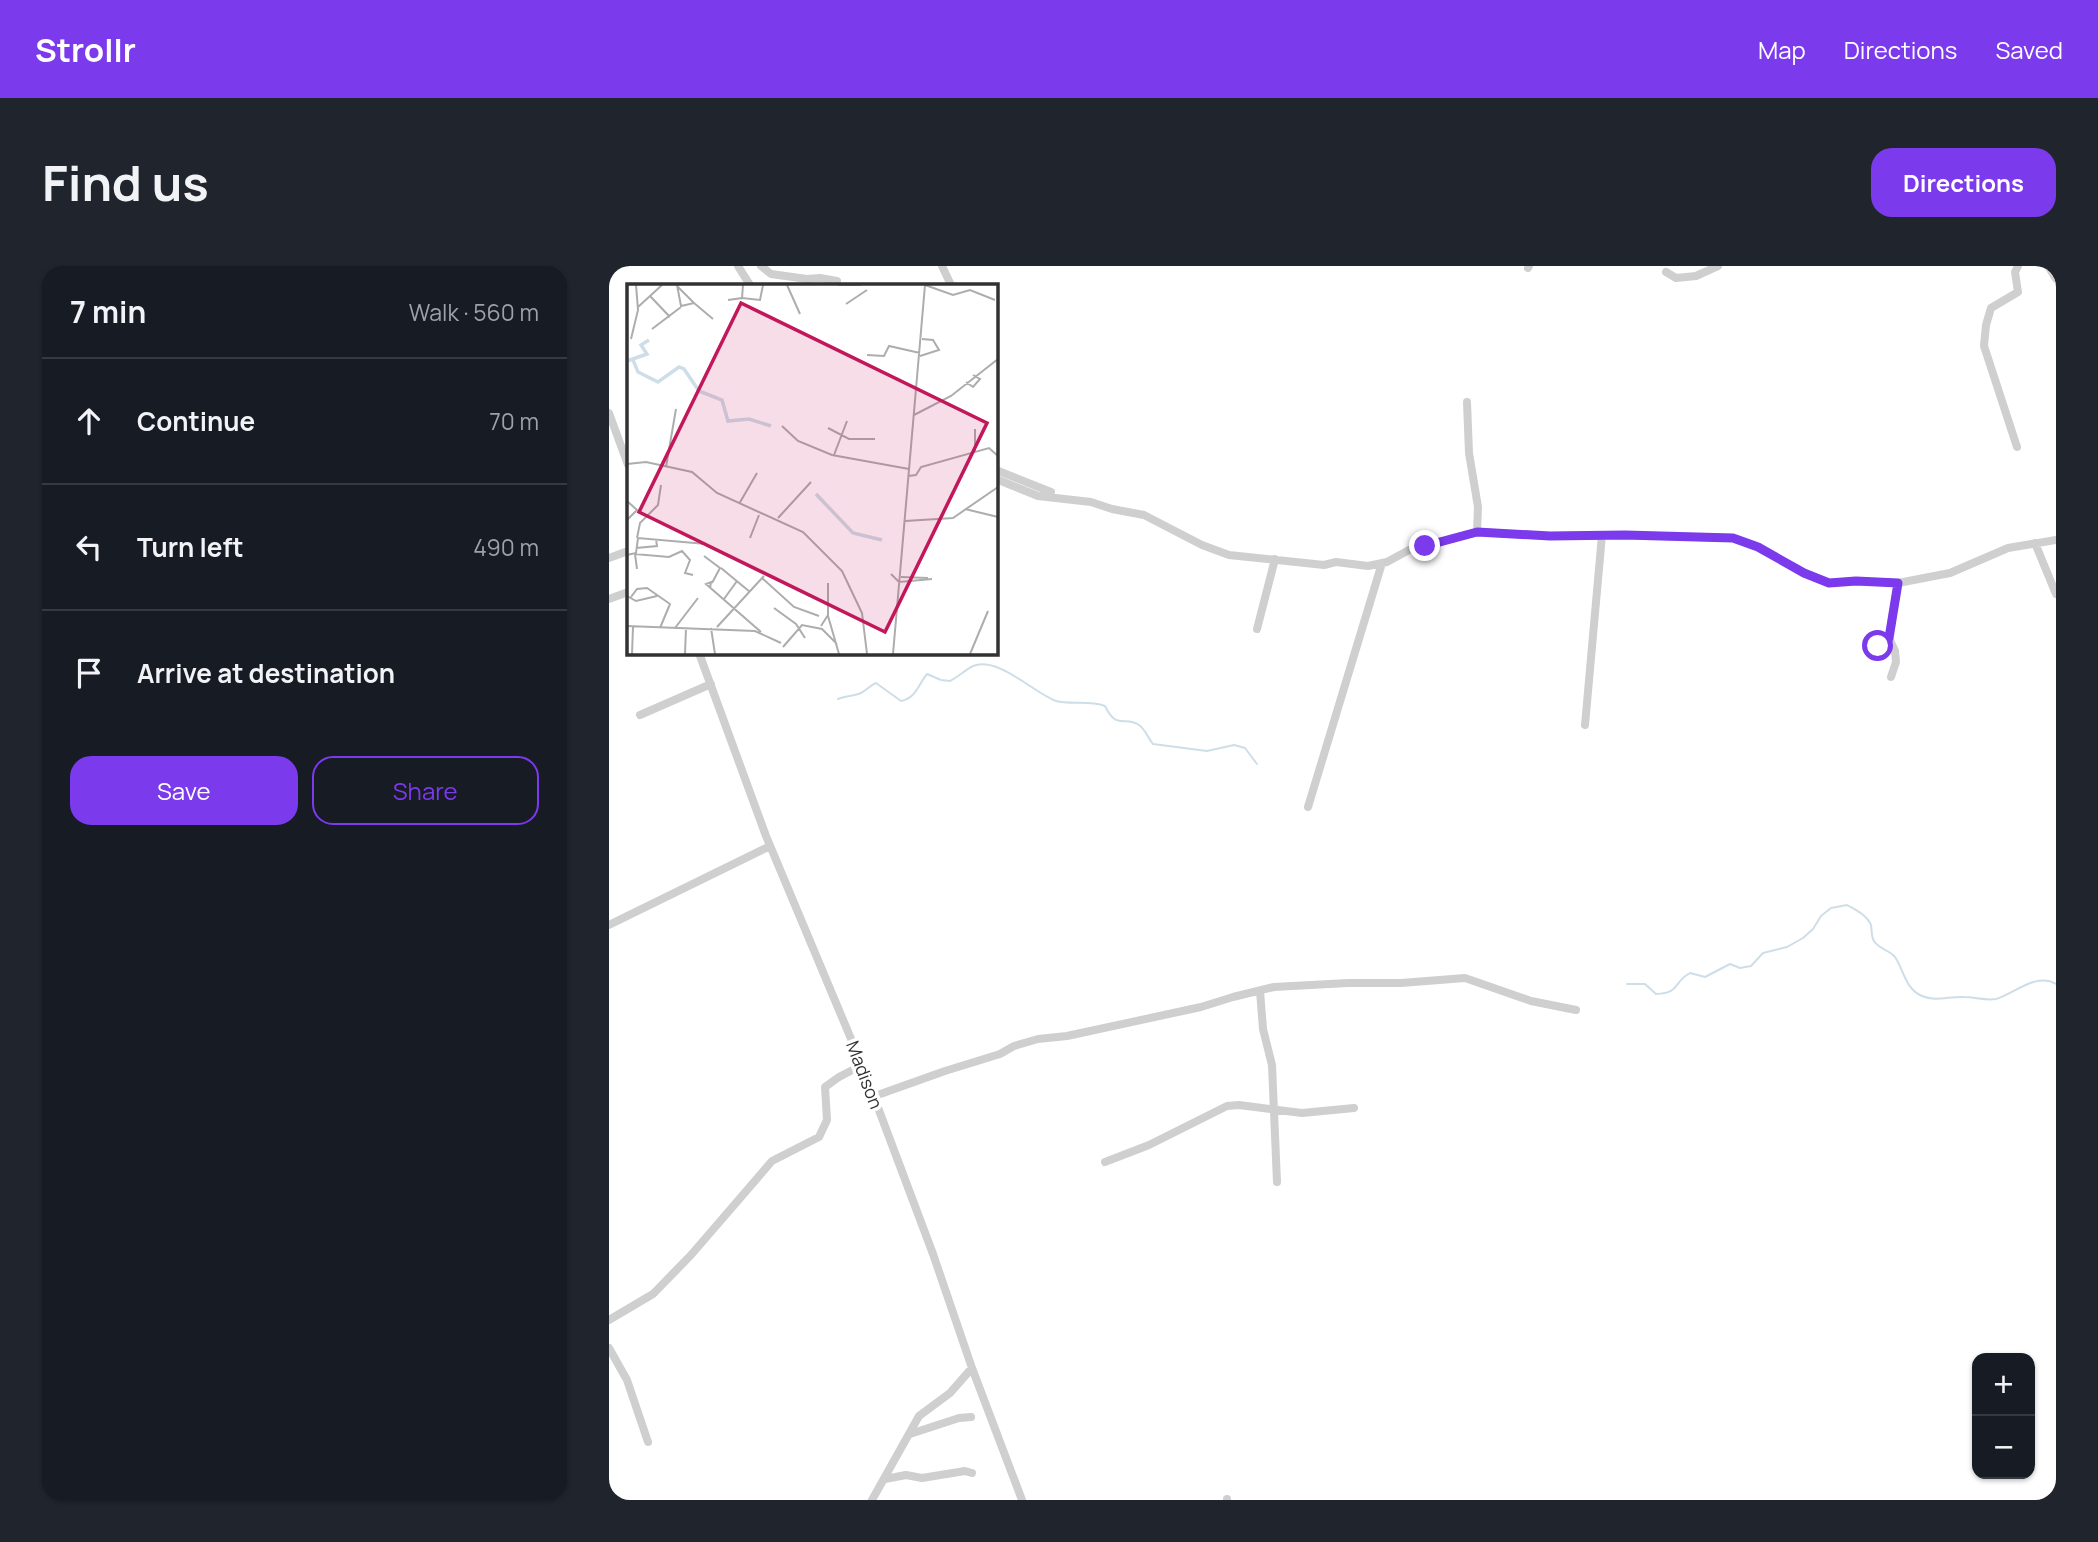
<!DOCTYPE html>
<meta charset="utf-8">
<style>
:root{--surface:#171b24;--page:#20242c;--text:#f1f3f6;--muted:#9ea1a6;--line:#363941;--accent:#7c3aed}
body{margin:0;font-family:Manrope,sans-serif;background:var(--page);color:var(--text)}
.controls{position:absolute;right:21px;bottom:21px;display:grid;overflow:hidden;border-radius:14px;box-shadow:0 2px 5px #0004}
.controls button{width:63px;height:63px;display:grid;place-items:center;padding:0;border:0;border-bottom:2px solid var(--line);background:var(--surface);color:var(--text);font:35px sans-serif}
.stop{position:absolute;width:21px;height:21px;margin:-16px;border:5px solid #7c3aed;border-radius:50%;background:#fff}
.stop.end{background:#7c3aed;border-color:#fff;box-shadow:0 2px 7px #0008}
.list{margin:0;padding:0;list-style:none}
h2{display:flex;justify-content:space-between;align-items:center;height:91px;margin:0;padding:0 28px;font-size:30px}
h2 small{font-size:23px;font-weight:400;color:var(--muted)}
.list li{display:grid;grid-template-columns:46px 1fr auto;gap:21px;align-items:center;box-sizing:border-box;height:126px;padding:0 28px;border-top:2px solid var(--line)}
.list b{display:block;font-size:26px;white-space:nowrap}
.list em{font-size:23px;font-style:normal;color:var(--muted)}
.actions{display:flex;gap:14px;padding:21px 28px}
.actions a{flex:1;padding:16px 0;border:2px solid var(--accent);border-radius:21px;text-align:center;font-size:24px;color:var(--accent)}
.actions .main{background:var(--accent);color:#fff}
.icon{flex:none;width:38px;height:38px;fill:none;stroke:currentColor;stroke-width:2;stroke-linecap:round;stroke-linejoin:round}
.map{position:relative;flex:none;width:1447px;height:1234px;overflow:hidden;border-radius:21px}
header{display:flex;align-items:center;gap:42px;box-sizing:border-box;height:98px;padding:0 35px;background:var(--accent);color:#fff}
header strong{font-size:33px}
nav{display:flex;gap:38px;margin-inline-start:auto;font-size:24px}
.intro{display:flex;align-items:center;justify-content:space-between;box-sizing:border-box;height:168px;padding:0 42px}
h1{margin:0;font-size:49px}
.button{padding:18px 32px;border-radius:21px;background:var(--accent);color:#fff;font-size:24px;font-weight:700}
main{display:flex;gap:42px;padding:0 42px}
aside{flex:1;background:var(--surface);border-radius:21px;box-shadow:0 2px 5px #0004}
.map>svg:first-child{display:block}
</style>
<header>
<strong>Strollr</strong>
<nav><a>Map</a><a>Directions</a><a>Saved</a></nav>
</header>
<div class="intro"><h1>Find us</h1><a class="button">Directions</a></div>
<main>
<aside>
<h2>7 min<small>Walk · 560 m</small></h2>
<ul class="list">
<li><svg class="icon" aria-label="ahead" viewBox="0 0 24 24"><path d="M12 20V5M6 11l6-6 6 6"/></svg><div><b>Continue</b></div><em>70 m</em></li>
<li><svg class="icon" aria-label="left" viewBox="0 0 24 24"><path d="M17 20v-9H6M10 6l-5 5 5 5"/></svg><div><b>Turn left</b></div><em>490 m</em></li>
<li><svg class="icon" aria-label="arrive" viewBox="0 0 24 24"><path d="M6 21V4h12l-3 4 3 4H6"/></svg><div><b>Arrive at destination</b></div></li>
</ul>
<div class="actions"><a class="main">Save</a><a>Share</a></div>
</aside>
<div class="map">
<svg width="1447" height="1234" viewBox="0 0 1447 1234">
<rect width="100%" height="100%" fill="#fff"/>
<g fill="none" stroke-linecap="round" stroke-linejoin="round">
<path stroke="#cedee8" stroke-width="2" d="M229,433C236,430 246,430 252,427C258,424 260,420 267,417L292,435C307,432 309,419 318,408L332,414L341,415C349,411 356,404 364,400C389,390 425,427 447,435C460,439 481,434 496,440C508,465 516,449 530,459C536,463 539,472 544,478L598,485L625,479L636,482L648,498
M1018,718H1036L1047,728C1072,727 1063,717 1081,707L1096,711L1121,698L1131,702L1142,700L1154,687L1178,681L1194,672L1204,663L1212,650L1222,642L1238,639C1247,644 1258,649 1262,659C1263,665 1262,670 1265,675C1270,683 1280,684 1286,691C1295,704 1296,723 1313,730C1326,736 1341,730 1355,731C1366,731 1376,735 1387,733C1405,728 1427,706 1447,718"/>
<path stroke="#cfcfcf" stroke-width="8" d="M129,0L141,19
M152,0L162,8L198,13L211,12L228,15
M333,0L342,19
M1439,0L1447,13
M919,2L920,0
M1057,6L1067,12L1087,10L1109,0
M858,136L860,187L869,241L868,266
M0,147L19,199
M1408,181L1375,80L1377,59L1382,42L1409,26L1406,6L1409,0
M387,204L442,226
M387,213L429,230L482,236L503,243L535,249L593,279L620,289L715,299L727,296L759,300L778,296L800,284L868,266L941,270L1016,269L1124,272L1149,281L1195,307L1220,317L1247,315L1289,317L1341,307L1399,282L1447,274
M1426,277L1447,328
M0,292L19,285
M0,333L19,326
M648,363L666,293
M1261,382L1276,377L1280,372
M90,387L157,570L253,799L324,988L363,1102L413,1234
M1282,411L1287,396L1286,385L1280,372L1289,317
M31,449L102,418
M976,459L993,269
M699,541L773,297
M0,659L161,580
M651,725L654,763L663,799L668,916
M263,831L336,805L391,788L405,780L429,773L458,770L592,741L624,731L665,721L739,717H792L856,712L922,735L967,744
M496,896L540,879L618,840L630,839L693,847L745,842
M0,1054L44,1028L82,989L163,895L210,871L218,854L216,821L230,811L253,799
M0,1082L18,1114L39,1176
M301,1168L350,1152L362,1151
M276,1213L297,1209L313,1212L356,1205L363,1207
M263,1234L310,1150L341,1127L363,1102
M618,1234V1233"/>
</g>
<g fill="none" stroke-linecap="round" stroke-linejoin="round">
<path stroke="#7c3aed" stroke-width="9" d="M816,280L868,266L941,270L1016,269L1124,272L1149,281L1195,307L1220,317L1247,315L1289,317L1280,372L1269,380"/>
</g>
<g text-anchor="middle" stroke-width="7" stroke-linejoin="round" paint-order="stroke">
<g font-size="18" fill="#323232" stroke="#fff">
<text transform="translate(255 809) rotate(69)" y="6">Madison</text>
</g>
</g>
<g transform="translate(18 18)">
<rect width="371" height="371" fill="#fff"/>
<path fill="none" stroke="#cedee8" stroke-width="3.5" d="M6,76L11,88L31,98L52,83L57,85L72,107L95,116L101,137L122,135L144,142M0,77L20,70L14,61L22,56M189,210L226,249L255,256"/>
<path fill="none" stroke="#adadad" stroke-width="2" d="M50,1L54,22L67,19L86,35M160,1L173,30M211,1H234M298,1L326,11L343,6L368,16M50,2L67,19M23,12L43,33M115,14L133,16L136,1M101,16L115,14L116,1M219,20L240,6M11,23L35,1M25,45L54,23M4,55L11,26L9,1M240,71L257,72L262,62L293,69M293,72L312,66L306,56L295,55M339,98L346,103L353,95L346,91M287,131L324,112L371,75M155,142L171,157L205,171L282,185M201,144L222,155H248M348,169V145M207,171L220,137M0,180L19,178L65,188L90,209L176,248L215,287L235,329L240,370M39,183L49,125M281,192L289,191L294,183L362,164L371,172M0,217L10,226L0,236M112,220L130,189M338,225L371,233M151,234L184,198M278,237L326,234L371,203M10,254L13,239L31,221L34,201M123,254L132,231M9,264L30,262L29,255M0,271L9,269L11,254L79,260M77,272L93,284L85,299M94,284L123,308M10,285L8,270L42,273L55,267L63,276L58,289L66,291M264,290L272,298L305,295M274,293L301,294M135,294L167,323L192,332M83,304L84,298L79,300L134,348M0,312L9,317L30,312M4,313L10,305L20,304L43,320L33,344M97,315L110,297M147,324L169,340L178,354M201,332L212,370M0,342L128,347L154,359M194,342L201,331V299M90,343L137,292M48,344L71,314M84,344L88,370M156,363L175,341L195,345L210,360M5,370L6,343M58,370L59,344M266,370L298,1M343,370L361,327"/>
<path fill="#c2185b" fill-opacity="0.15" stroke="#c2185b" stroke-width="3.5" d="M114,19L360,139L258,348L12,228Z"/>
<rect width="371" height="371" fill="none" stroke="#323232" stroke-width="3.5"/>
</g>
</svg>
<div class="controls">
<button>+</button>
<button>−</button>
</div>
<div class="stop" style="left:1269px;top:380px"></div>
<div class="stop end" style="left:816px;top:280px"></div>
</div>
</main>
